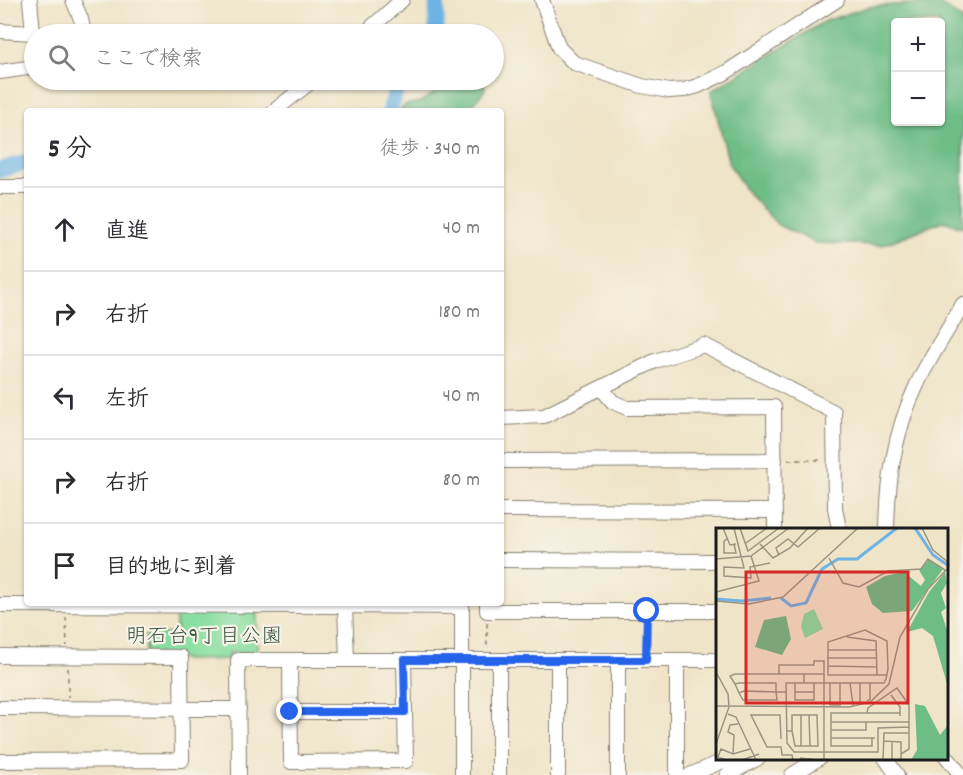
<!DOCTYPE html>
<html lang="ja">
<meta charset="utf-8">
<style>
:root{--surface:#fff;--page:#f2f2f3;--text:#2b2b33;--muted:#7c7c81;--line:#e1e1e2}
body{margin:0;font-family:Dekko,"Klee One",sans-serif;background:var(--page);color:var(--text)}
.controls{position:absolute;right:18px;top:18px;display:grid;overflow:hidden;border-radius:6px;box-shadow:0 2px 4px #0004}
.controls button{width:54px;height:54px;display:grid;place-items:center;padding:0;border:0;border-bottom:2px solid var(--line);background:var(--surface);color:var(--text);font:30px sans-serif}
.stop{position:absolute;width:18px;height:18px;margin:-14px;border:4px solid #2563eb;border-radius:50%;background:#fff}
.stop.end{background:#2563eb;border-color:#fff;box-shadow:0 2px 6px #0008}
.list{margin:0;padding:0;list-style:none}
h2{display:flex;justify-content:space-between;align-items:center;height:78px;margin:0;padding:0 24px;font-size:26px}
h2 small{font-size:20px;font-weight:400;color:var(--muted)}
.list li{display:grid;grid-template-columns:39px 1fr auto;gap:18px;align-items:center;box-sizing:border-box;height:84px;padding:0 24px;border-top:2px solid var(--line)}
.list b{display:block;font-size:22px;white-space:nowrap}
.list em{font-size:20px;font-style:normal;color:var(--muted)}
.icon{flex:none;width:33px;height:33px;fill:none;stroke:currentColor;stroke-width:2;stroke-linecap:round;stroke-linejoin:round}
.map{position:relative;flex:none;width:963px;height:775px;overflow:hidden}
.search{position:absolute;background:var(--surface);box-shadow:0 2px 4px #0004;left:24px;top:24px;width:480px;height:66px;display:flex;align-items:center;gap:15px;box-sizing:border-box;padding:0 21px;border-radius:33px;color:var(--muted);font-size:22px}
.panel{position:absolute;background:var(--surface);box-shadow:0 2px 4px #0004;left:24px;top:108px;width:480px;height:498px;border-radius:6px}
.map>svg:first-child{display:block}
</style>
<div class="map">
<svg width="963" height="775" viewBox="0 0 963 775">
<rect width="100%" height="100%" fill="#f7f3e8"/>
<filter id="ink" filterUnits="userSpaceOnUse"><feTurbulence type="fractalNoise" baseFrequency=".0167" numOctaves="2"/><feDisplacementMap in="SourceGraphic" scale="12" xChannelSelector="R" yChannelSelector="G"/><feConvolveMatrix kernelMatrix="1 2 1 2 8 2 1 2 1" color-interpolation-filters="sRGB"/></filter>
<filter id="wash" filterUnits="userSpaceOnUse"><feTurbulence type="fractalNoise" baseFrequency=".008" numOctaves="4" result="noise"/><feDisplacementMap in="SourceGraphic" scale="24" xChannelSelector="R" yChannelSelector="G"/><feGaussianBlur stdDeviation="1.35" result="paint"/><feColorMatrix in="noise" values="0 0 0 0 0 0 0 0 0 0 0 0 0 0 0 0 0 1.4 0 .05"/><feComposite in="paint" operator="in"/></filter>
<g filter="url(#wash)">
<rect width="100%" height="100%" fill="#efe4c7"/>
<path fill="#88dea1" stroke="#527d5e" stroke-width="1.5" d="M257,609V652L229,653V659L185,660L146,652V634H176V610Z"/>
<path fill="#6ebd87" stroke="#456c52" stroke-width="1.5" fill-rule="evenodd" d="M937,2L963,20V227L943,221L882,245L815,243L778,225L747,192L729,164L711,91L825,21L868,7ZM940,22V122H896V22Z
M455,80H484L485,90L467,111H400L405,105L420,102Z"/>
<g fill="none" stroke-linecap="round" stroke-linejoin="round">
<path stroke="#6db3e4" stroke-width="16" d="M436,34L437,0
M390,111L395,93L403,80
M0,170L27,162"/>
</g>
</g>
<g filter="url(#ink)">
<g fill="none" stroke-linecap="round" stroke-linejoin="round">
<g stroke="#868072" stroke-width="16">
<path id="minor" d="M73,0L81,19L84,34
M542,0L559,48L574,63L642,86L669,91L684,90L698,86L725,73L837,0
M0,31L33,33L30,0
M364,34L402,0
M0,72L34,67
M274,111L313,80
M0,187H27
M601,388L613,402L627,408L774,407L775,529
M501,418L544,416L655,361L704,345L834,412L835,508L839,529
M501,461L775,460
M501,510L775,511
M887,529C888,480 894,434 915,389C928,359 947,332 963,304
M501,560L717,561
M487,603V611H717
M0,605L345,606L347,660H238L239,775
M345,606L462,607V603
M0,656L181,657L182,760L0,761
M290,660L291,762L406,761L404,660
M347,660H462V607
M558,660V775
M618,660V775
M677,660V775
M0,708L239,709
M290,712H405
M946,756L961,775
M885,758L897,775
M462,775V660H717
M499,775V660
M690,775L730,758
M727,775L758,758
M792,775L819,758"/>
</g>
<path stroke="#868072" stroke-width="1.5" stroke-dasharray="4.5 4.5" stroke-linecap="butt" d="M788,460H822
M66,617L67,646
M487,623V649
M646,649L647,624
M68,668V697"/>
<use href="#minor" stroke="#fff" stroke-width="14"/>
</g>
</g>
<g fill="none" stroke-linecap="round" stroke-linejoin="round" filter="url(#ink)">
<path stroke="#2563eb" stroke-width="8" d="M290,712H405L404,660H646L647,611"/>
</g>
<g text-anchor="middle" stroke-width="4.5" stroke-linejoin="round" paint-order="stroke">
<g font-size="21" fill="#3c5644" stroke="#f7f3e8">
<text x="204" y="642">明石台9丁目公園</text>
</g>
</g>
<g transform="translate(716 528)">
<rect width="232" height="232" fill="#efe4c7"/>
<path d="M98,81L107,101L89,110L85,99L88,86Z" fill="#88dea1"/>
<path d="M213,32L227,41L196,83L167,85L156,76L150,59L169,48L188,44L205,58L209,52L203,42ZM229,44L231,55L225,65L230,80L225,84L232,105V159L217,108L206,100L191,104L213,64ZM70,88L75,111L66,127L39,119L48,92ZM199,176L209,178L224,207L232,197V232H195L201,222Z" fill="#6ebd87"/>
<path fill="none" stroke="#6db3e4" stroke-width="3" d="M199,0L217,27L233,38M65,70L75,78L90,75L106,41L122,31H141L181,0M0,71L26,73L55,70"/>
<path fill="none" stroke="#9b9483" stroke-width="1.5" d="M7,0L14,17L20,16M18,0L28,40L8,39V48L35,50L34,39L54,35M24,0L32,23L63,0M206,0L217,22L233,35M0,7V31M12,10L8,13V25H20L18,16M30,15L51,0M44,16L57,30L74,20L92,0M63,27L60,20L72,11L82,19L104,0M113,30L127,55L143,59L172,43L205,41L212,31L229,42M0,31L35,28L73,0M0,64L43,53L35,28M0,73L33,76L67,69L142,0M131,109L160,113L161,147M112,122H161M112,130H161M112,138L161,139M0,144L12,166L13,179L0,216M63,146V137H98V133H108V146H88M79,155V172H98V155M88,155H108V146M114,155V177H124V155M134,155L137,177M144,155V175M19,156L14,148L19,146H88V155H70L71,215L78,224H162V200L193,199M79,164H98M23,165L19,156L23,155H60V164L61,172H27L23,165L28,163L60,164H70M175,167L184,179V188M151,173L154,171V155M0,178L133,179L154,174L173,156L184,109L212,61L233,39M151,185H184M12,186L20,189L40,232M85,187V218M93,187L94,218M150,194H193M115,202H150V194H115M71,203H76V187H101L102,218H79L76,203M115,210H159M156,210V218H115V185H151L152,180L181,160L193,177V221L185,226M65,211L64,187H35L51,219H65L66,227H76L77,232M167,213L185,214V232M176,213V232M17,226L18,207L12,204L14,197L22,196M84,230L102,232M10,232L2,229L5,221L17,226L34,221M26,232L43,226M108,232V155H168L170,151L172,141L171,113L149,102L112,114V147H171M115,232H156M167,232L168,205H193"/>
<path fill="#d62828" fill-opacity="0.15" stroke="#d62828" stroke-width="3" d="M30,44H192V175H30Z"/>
<rect width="232" height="232" fill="none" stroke="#1c1c1c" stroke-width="3"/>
</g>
</svg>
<div class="controls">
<button>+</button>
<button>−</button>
</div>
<div class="stop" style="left:647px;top:611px"></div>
<div class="stop end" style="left:290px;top:712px"></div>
<div class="search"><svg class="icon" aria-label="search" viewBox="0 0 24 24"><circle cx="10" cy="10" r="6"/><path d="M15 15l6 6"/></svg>ここで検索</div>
<section class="panel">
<h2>5 分<small>徒歩 · 340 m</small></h2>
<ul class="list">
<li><svg class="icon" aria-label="ahead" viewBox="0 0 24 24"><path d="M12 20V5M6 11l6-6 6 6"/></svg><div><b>直進</b></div><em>40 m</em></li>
<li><svg class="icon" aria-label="right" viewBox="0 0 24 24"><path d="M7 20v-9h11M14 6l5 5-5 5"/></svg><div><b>右折</b></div><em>180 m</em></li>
<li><svg class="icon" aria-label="left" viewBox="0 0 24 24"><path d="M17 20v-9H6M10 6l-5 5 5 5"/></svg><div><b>左折</b></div><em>40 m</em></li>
<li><svg class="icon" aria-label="right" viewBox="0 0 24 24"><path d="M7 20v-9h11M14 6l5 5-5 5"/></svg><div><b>右折</b></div><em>80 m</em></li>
<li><svg class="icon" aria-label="arrive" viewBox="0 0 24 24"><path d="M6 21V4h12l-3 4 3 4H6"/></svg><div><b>目的地に到着</b></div></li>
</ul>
</section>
</div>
